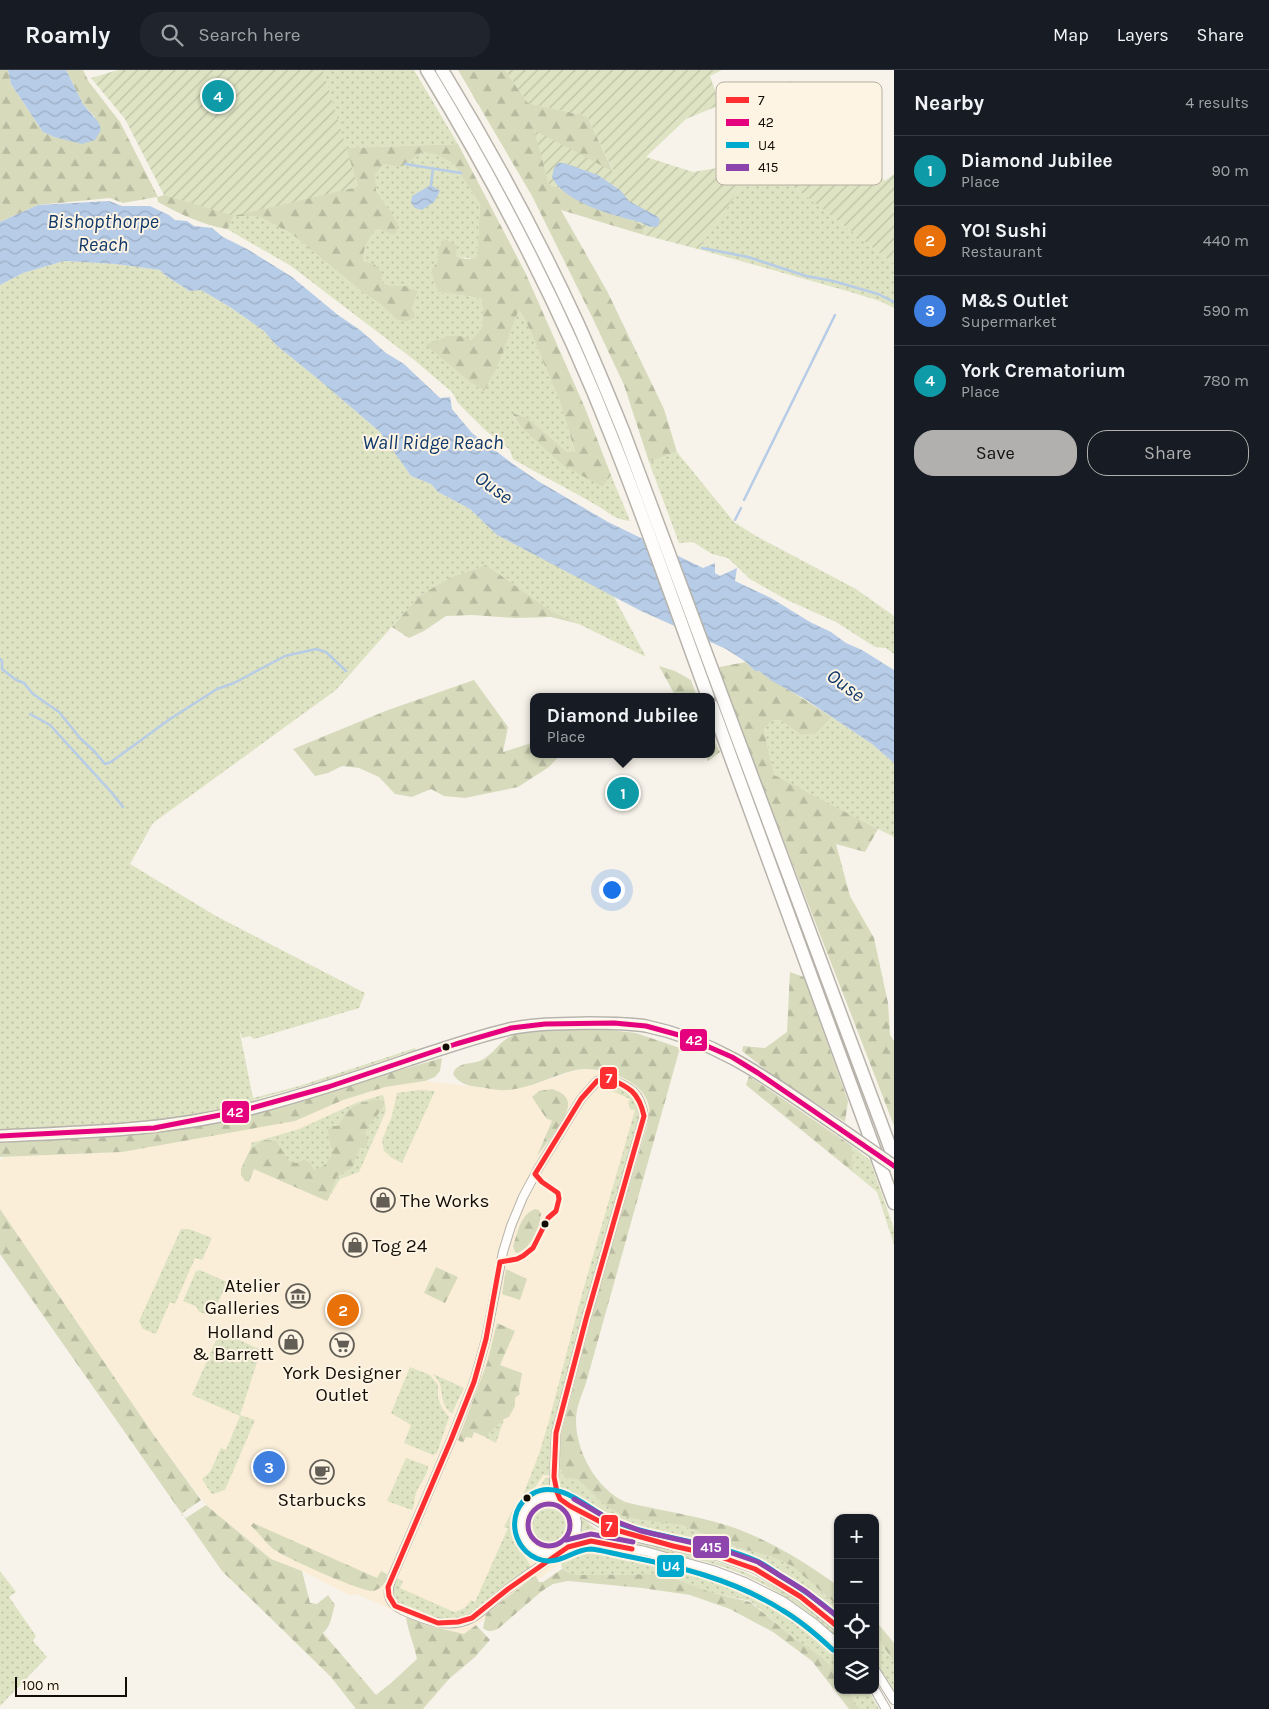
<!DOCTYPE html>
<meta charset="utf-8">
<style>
:root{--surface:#171b24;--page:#20242c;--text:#f1f3f6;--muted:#9ea1a6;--line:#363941;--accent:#b1b0ae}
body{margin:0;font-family:Karla,sans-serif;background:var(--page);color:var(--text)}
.controls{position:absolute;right:15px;bottom:15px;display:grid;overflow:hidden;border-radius:10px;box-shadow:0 1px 4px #0004}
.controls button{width:45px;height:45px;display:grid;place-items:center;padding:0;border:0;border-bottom:1px solid var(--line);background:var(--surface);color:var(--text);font:25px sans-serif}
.scale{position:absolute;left:15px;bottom:12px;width:112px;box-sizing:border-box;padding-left:5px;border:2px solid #120d05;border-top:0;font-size:14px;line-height:18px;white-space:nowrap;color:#120d05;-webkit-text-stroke:4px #fdf4e4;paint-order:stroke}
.you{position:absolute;left:611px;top:819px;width:18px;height:18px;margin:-12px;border:4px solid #fff;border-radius:50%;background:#1a73e8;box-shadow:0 0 0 8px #1a73e833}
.badge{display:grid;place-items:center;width:32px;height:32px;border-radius:50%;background:var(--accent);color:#fff;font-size:16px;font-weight:700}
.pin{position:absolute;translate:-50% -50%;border:2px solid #fff;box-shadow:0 1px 5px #0006}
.popup{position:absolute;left:530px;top:623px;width:185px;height:65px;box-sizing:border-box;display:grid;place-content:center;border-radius:10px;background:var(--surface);filter:drop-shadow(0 1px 4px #0005);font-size:16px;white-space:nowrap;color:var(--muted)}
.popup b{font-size:19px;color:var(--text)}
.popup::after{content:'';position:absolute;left:50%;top:100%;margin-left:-10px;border:10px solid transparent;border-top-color:var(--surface)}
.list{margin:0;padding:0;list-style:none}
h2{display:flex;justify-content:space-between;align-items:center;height:65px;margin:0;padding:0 20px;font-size:21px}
h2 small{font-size:16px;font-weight:400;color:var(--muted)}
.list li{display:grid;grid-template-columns:32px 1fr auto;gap:15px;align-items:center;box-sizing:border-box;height:70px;padding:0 20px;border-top:1px solid var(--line)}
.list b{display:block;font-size:19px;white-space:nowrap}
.list p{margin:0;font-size:16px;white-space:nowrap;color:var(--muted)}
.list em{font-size:16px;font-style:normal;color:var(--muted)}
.actions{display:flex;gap:10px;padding:15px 20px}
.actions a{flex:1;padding:11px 0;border:1px solid var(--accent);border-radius:20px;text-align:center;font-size:18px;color:var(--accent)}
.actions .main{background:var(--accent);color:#111}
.icon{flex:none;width:28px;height:28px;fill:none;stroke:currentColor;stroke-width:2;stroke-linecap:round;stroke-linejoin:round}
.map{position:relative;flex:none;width:894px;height:1639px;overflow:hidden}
header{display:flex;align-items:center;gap:30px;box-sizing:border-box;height:70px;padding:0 25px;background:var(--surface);border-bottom:1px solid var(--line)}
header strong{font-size:24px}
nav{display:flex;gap:28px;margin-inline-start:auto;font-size:18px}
.search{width:350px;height:45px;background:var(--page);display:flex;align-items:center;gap:12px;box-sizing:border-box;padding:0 18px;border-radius:20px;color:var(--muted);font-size:19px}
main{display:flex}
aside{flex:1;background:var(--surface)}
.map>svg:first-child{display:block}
</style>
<header>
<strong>Roamly</strong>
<div class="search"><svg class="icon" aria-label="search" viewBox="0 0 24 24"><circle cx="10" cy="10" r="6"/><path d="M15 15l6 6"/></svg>Search here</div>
<nav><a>Map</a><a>Layers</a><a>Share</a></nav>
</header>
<main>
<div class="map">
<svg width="894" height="1639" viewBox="0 0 894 1639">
<defs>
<pattern id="grass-dots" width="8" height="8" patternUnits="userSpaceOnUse" patternTransform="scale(1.25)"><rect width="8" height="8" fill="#dee3c3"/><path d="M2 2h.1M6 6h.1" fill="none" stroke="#bdc2a6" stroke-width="1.8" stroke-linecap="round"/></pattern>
<pattern id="forest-firs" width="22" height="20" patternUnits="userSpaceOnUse" patternTransform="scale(1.25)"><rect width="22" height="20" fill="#d7dbbc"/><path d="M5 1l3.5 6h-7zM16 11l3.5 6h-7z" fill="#b8bba0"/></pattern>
<pattern id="garden-furrows" width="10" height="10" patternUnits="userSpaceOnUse" patternTransform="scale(1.25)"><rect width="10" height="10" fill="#dee3c3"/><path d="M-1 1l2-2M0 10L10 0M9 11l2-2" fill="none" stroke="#bdc2a6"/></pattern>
<pattern id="water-waves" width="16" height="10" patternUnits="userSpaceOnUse" patternTransform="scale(1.25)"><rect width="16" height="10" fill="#b7cce6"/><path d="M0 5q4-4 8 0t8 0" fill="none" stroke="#9caec4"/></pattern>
</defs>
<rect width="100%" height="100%" fill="#f7f3ea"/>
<path fill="#faeed8" d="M591,999L611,1003L631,1012L642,1022L650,1037L647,1056L600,1215L561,1364L559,1397L565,1408L580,1479L464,1564L426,1555L359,1525H349L302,1501L271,1489L206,1435L153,1364L0,1139V1093L3,1087L122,1082L343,1030L385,1017L425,1011L506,1020L541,1012L577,1000Z"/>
<path fill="url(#grass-dots)" d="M323,0H414L458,74L346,78Z
M422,82L437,85L453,93L480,134L477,188C462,189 451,185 438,179L437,193L431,199L434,212L438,222L481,228L483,240L482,258L471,270L427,275L470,312L484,321L497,298L519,238L526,251L559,329L575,383L567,382L529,349L512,344L521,357L530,364L603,417L611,405L630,451C613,449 610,443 596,435C569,419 540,405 513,389L510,380L485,360L458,333L452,322L413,289L291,196L227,159L234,146H258L292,164L362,222L379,233L397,250L412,239L418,221L405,216H391L381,212L383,204L363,191C363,180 367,164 377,158C382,155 392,154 398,153L375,121V105L384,94L413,88Z
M760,91L894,194V238L880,231L847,221L698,179Z
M64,191L116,194L160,200C168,209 179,213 189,221L201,220L230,237L264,261L276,275L318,309L380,362L411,406L431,414L438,422L470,439L497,465L613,525L646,587L550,540L486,495L451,507L419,526L336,620L153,753L130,794L216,846L365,923L359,938L254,969L250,966L242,968L239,959L253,1028L299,1016L415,978L418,986L414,981L409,982L330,1009L254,1030L255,1034L200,1046L112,1056L0,1063V215L23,203Z
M677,382L734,452L756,466L856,519L894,546V584L886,578L875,577L836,552L787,530L750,509L728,488L712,484L693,472L679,473L649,392Z
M832,647L872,674L894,693V767L774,706L764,658L771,651L780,650L801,665L814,664Z
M609,1013C629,1020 640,1028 639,1050L580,1253L552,1365L549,1405H543L532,1422L523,1425L539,1384L549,1351L580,1231L635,1040L630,1039L628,1033L630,1029L603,1017H594L598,1014Z
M419,1020L435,1021L402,1093L392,1088L384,1081L382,1070L392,1046L397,1023Z
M382,1025L384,1027L386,1041L359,1102L340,1109L327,1131L243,1094L251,1079V1073L299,1059L358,1032Z
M852,1076L870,1090L894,1159V1175L877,1122L853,1102Z
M181,1159H189L212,1168L202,1190L195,1188L175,1234L170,1232L156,1264L143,1259L139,1251Z
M200,1200L227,1212L212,1247L198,1241L197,1237L183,1231L196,1201Z
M220,1261L261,1280L240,1345L255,1350L225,1420L213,1424L211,1423L202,1409L210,1402L221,1378L226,1380L240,1346L192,1325Z
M410,1297L430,1305L438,1315V1328L442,1338L449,1347L437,1383L433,1385L404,1373L411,1355L391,1343Z
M433,1304L464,1318L452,1343C441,1336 443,1325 440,1314C438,1310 435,1307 433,1304Z
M504,1349L496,1373L485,1367Z
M406,1388L428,1396C428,1406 419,1414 416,1423C414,1429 415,1434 412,1440L387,1431Z
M559,1397L565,1408L576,1409L584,1415L601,1432L661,1452L681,1455L736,1477L772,1487L792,1496L838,1536V1552L798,1520L756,1497L710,1480L624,1460L605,1452L565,1426L559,1416Z
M545,1408H549V1415L552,1421L542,1422L531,1427L539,1419Z
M526 1456a23 23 0 1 1 46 0a23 23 0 1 1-46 0Z
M516,1433H519C500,1462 519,1474 531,1497C519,1506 507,1514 496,1522C481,1535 467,1550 446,1550C433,1549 417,1542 405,1536C391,1529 391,1522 396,1508L403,1511L400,1518L454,1542C462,1540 467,1537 471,1530L475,1532L508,1458L504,1457Z
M582,1448C588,1452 592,1457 597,1460C607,1466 619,1468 630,1471C653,1477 677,1481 700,1487C748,1499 804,1528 838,1565V1569C810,1541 774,1517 737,1502C707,1490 675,1485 645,1478C624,1474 602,1466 581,1468Z
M589,1477C647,1486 706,1499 759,1524C767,1528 775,1531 783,1536C803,1549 821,1566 838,1584V1604L822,1587L795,1569L750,1531L713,1523L662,1504L584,1505L572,1504L562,1499L561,1494L580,1479Z
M0,1501L16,1522L9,1527L36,1566L33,1571L47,1587L0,1636Z
M875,1564L894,1592V1623L875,1594Z
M848,1620H868L879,1639H859Z"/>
<path fill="url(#forest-firs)" d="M0,0H8L11,14L43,62L54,67L68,70L95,47L83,34L66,0H83L89,12L120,52L158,127L164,125L358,117L346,78L458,74L525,202L585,338L611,405L603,417L564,396L521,357L512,343L529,349L567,382H575L559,329L526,251L519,239L497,298L484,321L470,312L426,275C444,268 453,261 471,270L482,258L483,240L481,228L438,222L434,212L431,199L437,193L438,179L445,169L457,176L456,186L466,189L477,188L480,134L453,93L437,85L422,82L401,97L384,94L375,105L376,121L398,153L395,165L377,158C368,169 363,177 363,191L375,195L383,204L381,212L391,216H405L418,221L412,239L415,247L407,251L397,250L379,233L362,222L292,164L258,146H234L227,159C202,155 180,144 158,132L157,127L123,133L110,128L38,135L0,152Z
M458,0H505L528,33L587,46L614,103L535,61L549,114L643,155L644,165L561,140L607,221L664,339L677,382L649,392L624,315L594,251L532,126Z
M486,495L550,540L579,554L551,547L515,548L472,545L446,546L424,561L409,568L392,557L419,526L451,507Z
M746,592L755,601H759L832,647L815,664L801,665L780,650L771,651L764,659L774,705L878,759L865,782L836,774L850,826L874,868L888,933L890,965L894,971V1056C836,903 774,751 719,597Z
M659,596L675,601L691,610L697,627H676Z
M474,610L508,657L503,682L534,672V684H561L549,697L518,717L465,728L444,726L431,719L412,727L395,724L379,707L359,698L342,696L328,703L315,706L293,679L388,640Z
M712,667L720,682L708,691L705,684H712Z
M790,902L804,907L848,1031L845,1052L775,1007L742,981L743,976L765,978L787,962Z
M555,959H601L636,963L680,978L586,1313C582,1325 576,1337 576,1350C576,1382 596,1418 625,1432C658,1440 693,1445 726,1455C766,1468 804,1491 838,1516V1536L792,1496L772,1487L736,1477L681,1455L637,1449L623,1446L601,1432L584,1415L576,1409L565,1408L559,1397L561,1364L600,1215L647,1056C648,1050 650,1042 649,1037C645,1010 600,995 576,1000C553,1005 530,1019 506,1020C498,1021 488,1018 479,1017C469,1016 459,1014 453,1004C457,991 472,995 482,990C493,984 499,973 509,967C521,960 541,961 555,959Z
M442,988L440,1001L435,1007L425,1011L385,1017L343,1030L295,1051L122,1082L0,1087V1073L147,1063L215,1052Z
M749,1006L852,1076L853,1102L746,1015Z
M552,1019C577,1027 568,1041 558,1057C551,1068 544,1077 537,1086L552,1051L546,1048L532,1027L539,1021Z
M373,1030H381L384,1034C380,1045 370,1051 365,1062L368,1071L366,1077L360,1078L352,1098L337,1106L327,1131L254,1099L249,1112L245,1111L241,1105V1099L251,1078L265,1070L276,1071L289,1091L296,1093L304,1090L310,1093L314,1100C325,1097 330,1091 333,1081C329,1073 330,1069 328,1060L332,1056H338C341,1052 342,1050 344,1046C350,1036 363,1032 373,1030Z
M0,1139L153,1364L201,1430L181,1444L186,1448L206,1435L271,1489L302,1501L310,1533L317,1534L328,1525L335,1535C331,1546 332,1555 323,1563L376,1625L391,1613L417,1589C414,1574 408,1562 406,1547L426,1555L464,1564L476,1555L490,1570L475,1587L449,1609L423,1639H356L331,1607L222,1501L0,1184Z
M535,1139L539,1140L541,1144C539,1159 533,1176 518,1183L515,1182L513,1176C518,1162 520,1145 535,1139Z
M436,1197L458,1207L445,1233L424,1223Z
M506,1199L527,1209L520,1230L502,1224Z
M497,1253L515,1261L500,1295L522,1303L519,1321L520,1324L515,1328V1336L509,1347L504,1349L485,1367L474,1362L472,1368L466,1367L463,1373L458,1370L487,1293Z
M253,1453L377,1508L381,1501L387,1504L386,1512C382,1516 378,1520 373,1521C361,1522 284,1487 273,1479C265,1472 259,1463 251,1456Z
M562,1499L572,1504L584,1505L662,1504L713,1523L750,1532L795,1569L822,1587L838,1604V1620H848L859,1639H849L812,1591L773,1562L730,1539L690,1525L642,1518L568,1511L553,1514L542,1521L499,1558C493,1561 489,1563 483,1558L486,1544L533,1507L536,1506L539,1512H543Z
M875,1550L894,1573V1592L875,1564Z"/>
<path fill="url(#garden-furrows)" d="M118,0H323L358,117L234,146L164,125L125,49L91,8Z
M505,0H722L710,6L720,35L686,49L646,87L693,102L760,91L782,47L780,13L792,11L885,111L894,104V194L760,91L698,179L644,165L642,155L549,114L534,60L614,102L587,46L528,33Z"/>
<path fill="url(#water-waves)" d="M8,0H66L83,34L99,53L101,60L95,70L82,74L54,67L43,62L11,14Z
M558,93H564L598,105L621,121L629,131L658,147L660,150L658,156C650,159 644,153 636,151C612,145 563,132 552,107L554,98Z
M431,115L440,121L434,132L422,140L415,138L411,133L412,126Z
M109,131L122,136H150L169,145L175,150L187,151L194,156L212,158L223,167L247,179L292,207L338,245L360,260L386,283L404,294L440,328L450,327L452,339L472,363L513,394L538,411L608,452L703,498L715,493V503L720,506L737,498L735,511L771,528L810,552L831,562L846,573L862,580L894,600V693L872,674L805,629L772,611L759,601H755L746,592L726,579L641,541L497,465L470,439L438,422L431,414L411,406L380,362L318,309L276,275L264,261L230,237L201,220L189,221C179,213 168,209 160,200L116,194L64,191L23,203L0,215V152L38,135Z"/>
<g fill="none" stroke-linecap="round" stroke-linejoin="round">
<path stroke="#b7cce6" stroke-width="2.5" d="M405,94L461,103
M431,115L433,98
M702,178L748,187L806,206L833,211L878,224L894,232
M744,430L835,245
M735,450L741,438
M0,589L2,591V599L16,610L24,613L33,624L59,642L80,668L94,681L105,694L111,692L170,649L217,619L234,613L285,586L316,579L326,582L346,601
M30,644L50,655L112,723L123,737"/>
<g stroke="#b7b3aa" stroke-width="10">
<path id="minor" d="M572,1437L604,1455L639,1468L718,1486L755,1499L801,1527L838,1557
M568,1477L591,1471L645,1481L713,1500L745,1512L783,1531L814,1553L838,1574
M559,1482C552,1483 546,1484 540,1482C523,1476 516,1455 525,1440C546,1407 598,1441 568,1477C548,1491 527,1504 508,1519C497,1527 484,1541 472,1548C449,1560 424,1550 402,1540C385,1532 387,1520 393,1505L451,1370L474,1312L486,1269L503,1182L511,1156L523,1127L538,1099L581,1029L597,1011L608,1008C630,1017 640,1021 644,1046L586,1249L556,1363L554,1407V1414L560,1429
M875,1600L894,1630
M875,1620L886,1639"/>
</g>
<g stroke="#b7b3aa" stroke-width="14">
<path id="secondary" d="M0,1066C81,1062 163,1061 242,1041C298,1027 353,1009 408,990C441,979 475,967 509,959C535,953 562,954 589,953C608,953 627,953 646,956C723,972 777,1016 841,1059"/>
</g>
<g stroke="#b7b3aa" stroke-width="15">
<path id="trunk" d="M427,0C498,117 562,240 612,368C646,453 676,540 708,627
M442,0C492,82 538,167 578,254C594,290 609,326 624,363L894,1088
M712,636L894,1133"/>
</g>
<use href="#minor" stroke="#fefdfc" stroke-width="8"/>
<use href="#secondary" stroke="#fefdfc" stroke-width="11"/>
<use href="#trunk" stroke="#fefdfc" stroke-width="12"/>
<g stroke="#b7b3aa" stroke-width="14" stroke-linecap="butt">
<path id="secondary-bridge" d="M841,1059L894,1096"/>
</g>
<use href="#secondary-bridge" stroke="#fefdfc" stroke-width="11"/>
<g stroke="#fdf4e4" stroke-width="9">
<path id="bus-1" d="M500,1192L517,1189L523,1186L533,1178L548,1148L556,1141L559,1129L558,1123L542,1112L535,1104L581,1029L597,1011L608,1008C629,1017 639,1022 644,1046L586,1249L556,1363L554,1407L557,1422L560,1429L570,1436L616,1460L673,1476L718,1486L755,1499L801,1527L838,1557
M500,1192L486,1269L474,1312L451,1370L388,1517L389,1526L395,1536L438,1553L458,1552L472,1548L508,1519L568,1477L591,1471L632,1479"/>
</g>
<g stroke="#fdf4e4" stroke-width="9">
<path id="bus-2" d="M0,1066L154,1058L241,1041L328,1017L456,974L511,958L545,954L614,953L646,956L686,967L732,987L758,1003L894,1096"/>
</g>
<g stroke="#fdf4e4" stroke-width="9">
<path id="bus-3" d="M833,1580C817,1565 801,1551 782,1540C733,1509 677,1496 621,1485C611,1483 601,1480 591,1479C575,1479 564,1492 548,1491C513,1488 502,1442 532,1424C559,1408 588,1439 611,1450C657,1470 710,1470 757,1491C765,1495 772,1500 779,1505C800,1517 819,1531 838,1547"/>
</g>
<g stroke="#fdf4e4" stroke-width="9">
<path id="bus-4" d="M574,1429L607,1448L641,1461L720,1479L758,1492L805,1521L838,1547
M528 1455a21 21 0 1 1 42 0a21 21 0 1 1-42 0Z
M566,1470L591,1464L633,1472"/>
</g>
<use href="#bus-1" stroke="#ff2e31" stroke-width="5"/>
<use href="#bus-2" stroke="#e5007d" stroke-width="5"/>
<use href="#bus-3" stroke="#00a9ce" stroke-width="5"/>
<use href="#bus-4" stroke="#8e44ad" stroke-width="5"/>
</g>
<defs>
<g id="shop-ring" transform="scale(1.25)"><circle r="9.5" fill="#fdf4e4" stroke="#625e55" stroke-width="1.5"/><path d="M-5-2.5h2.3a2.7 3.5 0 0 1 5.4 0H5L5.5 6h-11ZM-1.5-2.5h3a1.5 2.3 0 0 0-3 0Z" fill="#625e55"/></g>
<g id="museum-ring" transform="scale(1.25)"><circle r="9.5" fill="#fdf4e4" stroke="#625e55" stroke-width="1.5"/><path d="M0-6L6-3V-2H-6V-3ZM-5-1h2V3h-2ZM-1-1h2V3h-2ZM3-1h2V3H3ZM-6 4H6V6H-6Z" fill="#625e55"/></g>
<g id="supermarket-ring" transform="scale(1.25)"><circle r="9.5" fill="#fdf4e4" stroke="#625e55" stroke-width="1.5"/><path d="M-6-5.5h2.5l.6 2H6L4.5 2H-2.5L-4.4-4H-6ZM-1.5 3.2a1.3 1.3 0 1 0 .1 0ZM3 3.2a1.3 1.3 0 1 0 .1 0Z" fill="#625e55"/></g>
<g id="cafe-ring" transform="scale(1.25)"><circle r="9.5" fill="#fdf4e4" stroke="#625e55" stroke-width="1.5"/><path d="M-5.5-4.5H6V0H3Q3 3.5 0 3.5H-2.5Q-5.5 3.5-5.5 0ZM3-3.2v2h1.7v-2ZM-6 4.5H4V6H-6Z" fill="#625e55"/></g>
</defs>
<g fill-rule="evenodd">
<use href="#shop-ring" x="383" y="1130"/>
<use href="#shop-ring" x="355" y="1175"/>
<use href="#museum-ring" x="298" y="1226"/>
<use href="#shop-ring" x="291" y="1272"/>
<use href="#supermarket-ring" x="342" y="1275"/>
<use href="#cafe-ring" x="322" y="1402"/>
</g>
<g fill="#120d05" stroke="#fdf4e4" stroke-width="2">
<circle cx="446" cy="977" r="4.5"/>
<circle cx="545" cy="1154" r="4.5"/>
<circle cx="527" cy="1428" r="4.5"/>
</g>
<g text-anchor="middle" stroke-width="4" stroke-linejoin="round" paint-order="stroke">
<g font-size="19" fill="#120d05" stroke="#fdf4e4" text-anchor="start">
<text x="400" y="1137">The Works</text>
<text x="372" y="1182">Tog 24</text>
<text x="280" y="1222" text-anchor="end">Atelier<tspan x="280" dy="22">Galleries</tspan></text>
<text x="274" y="1268" text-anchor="end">Holland<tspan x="274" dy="22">&amp; Barrett</tspan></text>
<text x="342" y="1309" text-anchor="middle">York Designer<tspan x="342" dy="22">Outlet</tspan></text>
<text x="322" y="1436" text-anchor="middle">Starbucks</text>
</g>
<g font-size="20" font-style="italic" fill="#0f396b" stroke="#fdf4e4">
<text x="103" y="158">Bishopthorpe<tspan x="103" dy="23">Reach</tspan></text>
<text x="433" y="379">Wall Ridge Reach</text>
<text transform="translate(494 417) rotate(36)" y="7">Ouse</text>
<text transform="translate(846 615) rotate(36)" y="7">Ouse</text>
</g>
</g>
<rect x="716" y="12" width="166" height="103" rx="8" fill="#fdf4e4" stroke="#b6afa1" stroke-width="1"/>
<rect x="726" y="27" width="23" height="6" fill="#ff2e31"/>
<rect x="726" y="49" width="23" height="7" fill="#e5007d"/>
<rect x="726" y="72" width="23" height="6" fill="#00a9ce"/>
<rect x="726" y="94" width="23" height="7" fill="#8e44ad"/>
<g font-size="14" fill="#120d05">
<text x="758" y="35">7</text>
<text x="758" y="57">42</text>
<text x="758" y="80">U4</text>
<text x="758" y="102">415</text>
</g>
<g stroke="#fdf4e4" stroke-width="2">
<rect x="679" y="958" width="29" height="24" rx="5" fill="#e5007d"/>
<rect x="599" y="996" width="19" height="24" rx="5" fill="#ff2e31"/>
<rect x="221" y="1030" width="29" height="24" rx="5" fill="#e5007d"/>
<rect x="600" y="1444" width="19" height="24" rx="5" fill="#ff2e31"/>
<rect x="692" y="1465" width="38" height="24" rx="5" fill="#8e44ad"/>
<rect x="656" y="1484" width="29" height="24" rx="5" fill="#00a9ce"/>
</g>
<g font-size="14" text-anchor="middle" font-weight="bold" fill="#fff">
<text x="694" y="975">42</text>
<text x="609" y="1013">7</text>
<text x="235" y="1047">42</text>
<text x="609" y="1461">7</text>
<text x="711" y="1482">415</text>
<text x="671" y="1501">U4</text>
</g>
</svg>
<div class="controls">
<button>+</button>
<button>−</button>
<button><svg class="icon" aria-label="locate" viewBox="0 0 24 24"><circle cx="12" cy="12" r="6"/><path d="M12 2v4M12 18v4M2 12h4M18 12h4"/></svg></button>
<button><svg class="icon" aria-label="layers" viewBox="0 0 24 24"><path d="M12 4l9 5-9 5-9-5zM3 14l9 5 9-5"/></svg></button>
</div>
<div class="scale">100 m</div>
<div class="you"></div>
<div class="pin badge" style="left:623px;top:723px;background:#0f9aa8">1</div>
<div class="popup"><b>Diamond Jubilee</b>Place</div>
<div class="pin badge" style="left:343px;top:1240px;background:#e8710a">2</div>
<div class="pin badge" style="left:269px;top:1397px;background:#3f7fe0">3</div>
<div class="pin badge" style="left:218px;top:26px;background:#0f9aa8">4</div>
</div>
<aside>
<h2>Nearby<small>4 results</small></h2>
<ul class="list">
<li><span class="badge" style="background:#0f9aa8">1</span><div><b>Diamond Jubilee</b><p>Place</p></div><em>90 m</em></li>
<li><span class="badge" style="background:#e8710a">2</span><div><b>YO! Sushi</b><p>Restaurant</p></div><em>440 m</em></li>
<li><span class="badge" style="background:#3f7fe0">3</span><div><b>M&amp;S Outlet</b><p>Supermarket</p></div><em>590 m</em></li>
<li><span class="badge" style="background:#0f9aa8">4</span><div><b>York Crematorium</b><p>Place</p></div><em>780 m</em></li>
</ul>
<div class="actions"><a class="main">Save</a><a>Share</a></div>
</aside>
</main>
